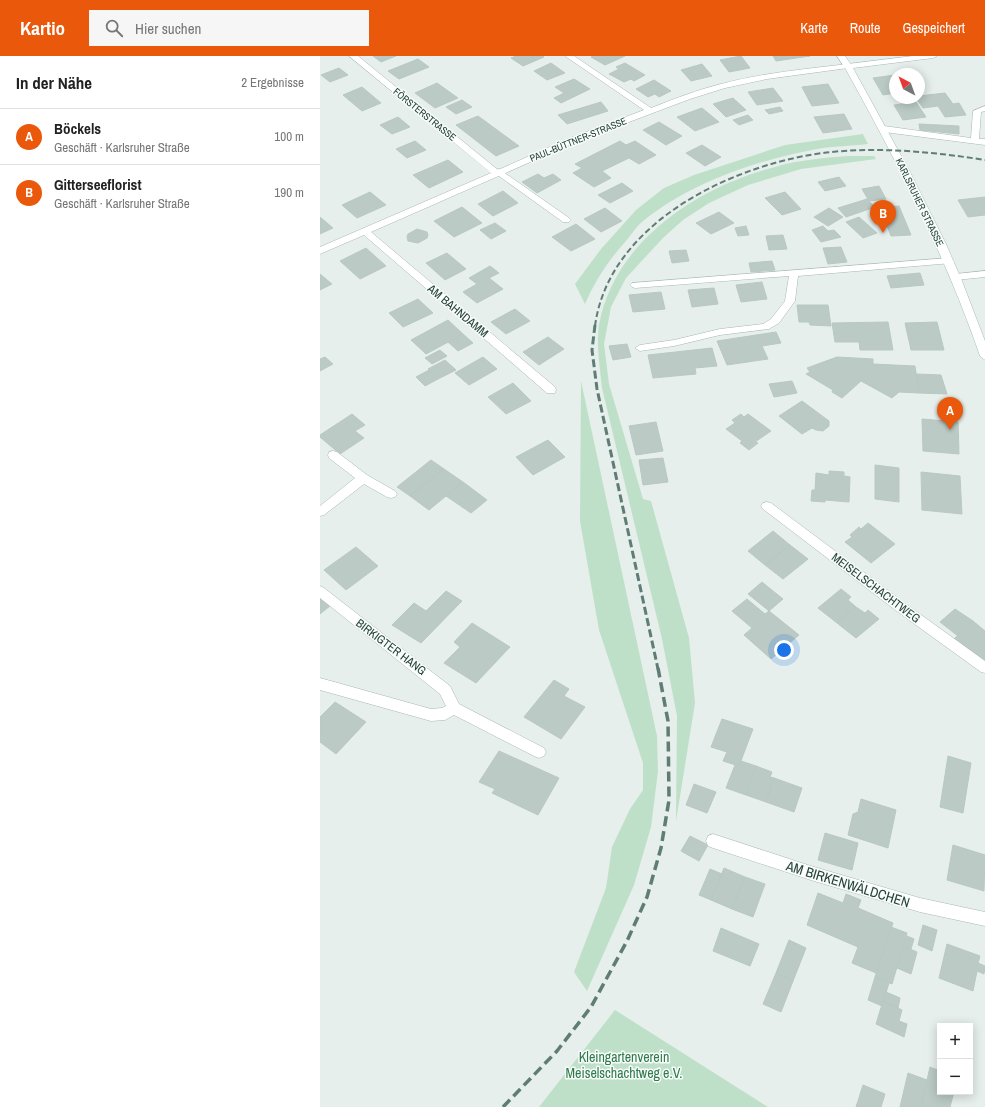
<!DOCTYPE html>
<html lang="de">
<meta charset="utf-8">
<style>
:root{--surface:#fff;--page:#f6f6f6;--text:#222;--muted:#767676;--line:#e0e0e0;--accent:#ea580c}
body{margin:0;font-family:"Archivo Narrow",sans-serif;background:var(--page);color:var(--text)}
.controls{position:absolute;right:12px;bottom:12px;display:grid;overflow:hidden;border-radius:0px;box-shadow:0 2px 10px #0003}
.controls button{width:36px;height:36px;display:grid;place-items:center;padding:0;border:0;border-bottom:1px solid var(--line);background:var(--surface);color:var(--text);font:20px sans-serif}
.compass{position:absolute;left:569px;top:12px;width:36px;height:36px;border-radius:50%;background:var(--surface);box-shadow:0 2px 10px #0003;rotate:319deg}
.you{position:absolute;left:464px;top:594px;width:14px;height:14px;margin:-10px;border:3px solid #fff;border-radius:50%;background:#1a73e8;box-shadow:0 0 0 6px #1a73e833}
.badge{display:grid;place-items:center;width:26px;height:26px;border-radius:50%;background:var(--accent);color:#fff;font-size:13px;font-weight:700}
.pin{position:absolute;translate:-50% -33px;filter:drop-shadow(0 1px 2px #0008)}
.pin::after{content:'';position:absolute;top:21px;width:14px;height:12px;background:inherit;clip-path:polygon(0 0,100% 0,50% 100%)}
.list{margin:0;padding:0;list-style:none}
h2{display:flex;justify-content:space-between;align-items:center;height:52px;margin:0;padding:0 16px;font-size:17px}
h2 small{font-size:13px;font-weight:400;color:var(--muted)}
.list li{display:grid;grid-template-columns:26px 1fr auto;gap:12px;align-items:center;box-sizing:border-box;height:56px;padding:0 16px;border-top:1px solid var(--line)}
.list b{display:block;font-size:15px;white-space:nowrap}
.list p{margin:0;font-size:13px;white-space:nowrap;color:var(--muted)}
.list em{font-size:13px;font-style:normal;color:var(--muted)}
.icon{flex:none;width:22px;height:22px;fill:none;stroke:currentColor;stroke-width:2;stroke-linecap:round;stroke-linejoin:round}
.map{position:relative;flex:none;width:665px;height:1051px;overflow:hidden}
header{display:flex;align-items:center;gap:24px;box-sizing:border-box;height:56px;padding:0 20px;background:var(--accent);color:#fff}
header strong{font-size:19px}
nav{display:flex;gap:22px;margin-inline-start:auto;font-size:14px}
.search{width:280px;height:36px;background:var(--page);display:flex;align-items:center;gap:10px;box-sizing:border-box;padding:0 14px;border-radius:0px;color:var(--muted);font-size:15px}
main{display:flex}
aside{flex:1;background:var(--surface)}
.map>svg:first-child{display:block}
</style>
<header>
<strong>Kartio</strong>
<div class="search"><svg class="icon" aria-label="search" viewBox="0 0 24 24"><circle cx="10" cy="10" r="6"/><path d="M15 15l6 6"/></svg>Hier suchen</div>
<nav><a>Karte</a><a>Route</a><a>Gespeichert</a></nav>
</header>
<main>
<aside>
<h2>In der Nähe<small>2 Ergebnisse</small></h2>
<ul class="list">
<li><span class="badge">A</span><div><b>Böckels</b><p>Geschäft · Karlsruher Straße</p></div><em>100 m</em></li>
<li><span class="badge">B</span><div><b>Gitterseeflorist</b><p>Geschäft · Karlsruher Straße</p></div><em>190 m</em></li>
</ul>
</aside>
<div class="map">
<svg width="665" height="1051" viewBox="0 0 665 1051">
<rect width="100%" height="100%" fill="#e6efeb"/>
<path fill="#bfe0c8" d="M543,78L548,88C531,90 513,90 497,93C437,104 369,127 322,166C316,171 311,179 306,185C288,205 276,223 265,248L255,228L281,193L316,154L344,132L374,119L465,89Z
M527,100H554L556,103L481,113L428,129L389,147L363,164L343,182L306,222L291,251L284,288L289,328L323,443L331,445L369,582L375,647L356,765L357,660L342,583L282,332C280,312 276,289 279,269C294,185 378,131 455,111C478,104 503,102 527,100Z
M261,325L337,680L338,715L331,771L314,829L267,935L254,916L286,832L292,791L310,753L323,734V707L279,574L260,465Z
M295,954L448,1051H219Z"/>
<path fill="#bbcac4" stroke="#b8c9c2" d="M53,0H76L61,6Z
M196,0H222L224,1L203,10L191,2Z
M274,0H305L285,9L271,1Z
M421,0L430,12L409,16L400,4Z
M453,0H490L456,5Z
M98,3L109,11L79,23L68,15Z
M231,7L245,17L227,24L214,15Z
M305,7L325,19L314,25L311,23L304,26L289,18L299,13L296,11Z
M382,8L392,20L371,25L361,14Z
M19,12L28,19L10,26L1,19Z
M575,19V37L563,39L553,22Z
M254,23L270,33L241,47L234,42L244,37L235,31Z
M334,24L351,35L339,41L335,38L328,41L316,33Z
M117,27L138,42L115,52L95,37Z
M508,28L519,47L492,50L482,31Z
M42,31L61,47L42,55L23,39Z
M453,32L463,45L437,49L428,36Z
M625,37L633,48L639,47L646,59L625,61L618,50L603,52L596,42H599V40Z
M413,42L426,54L406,61L393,48Z
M142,44L152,51L136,58L126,51Z
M281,46L288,55L247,68L238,59Z
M596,46L606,61L583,64L574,49Z
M460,51L463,55L449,58L445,54Z
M382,52L399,66L375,75L357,61Z
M524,58L532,73L503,77L494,61Z
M428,59L433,64L419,69L413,64Z
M158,60L199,90L176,100L136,69Z
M78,61L90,71L72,78L60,69Z
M339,66L362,80L346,89L323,74Z
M599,68L639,70V78L600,74Z
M95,85L106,94L87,102L76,93Z
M300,85L306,89L315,85L336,99L319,108L309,102L282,115L291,122L274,131L253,117L262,112L255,108Z
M382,89L401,101L385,110L366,97Z
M128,104L143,116L109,132L93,119Z
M218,118L224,122L233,118L241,124L217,137L202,126Z
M519,121L526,130L505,135L498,126Z
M302,127L313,135L290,147L278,139Z
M559,130L566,143L549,145L542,133Z
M183,135L198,147L173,160L158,148Z
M50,136L66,149L37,162L22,149Z
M465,136L481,153L462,159L445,142Z
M665,141V159L648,161L638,144Z
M547,143L555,151L526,161L518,152Z
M579,150L591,179L571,180L560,152Z
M142,151L162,167L134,181L114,165Z
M285,152L302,165L281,176L264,163Z
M509,152L523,161L508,170L494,161Z
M399,156L414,167L391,178L376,167Z
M0,161L13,172L0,178Z
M539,161L557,177L543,182L526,166Z
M175,167L186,175L171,183L160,174Z
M256,168L275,183L251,195L232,181Z
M426,170L429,179L418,180L415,172Z
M503,170L508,175L514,174L521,181L501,186L492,174Z
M97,173L107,176L108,179L107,182L98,187L88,185L87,181L88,178Z
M463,179L467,193L449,194L446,180Z
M521,191L527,206L508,208L503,192Z
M46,192L66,210L40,223L20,205Z
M366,194L369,205L352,207L349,195Z
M127,197L146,213L125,224L106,207Z
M452,205L455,214L431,216L429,207Z
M170,210L179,217L169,222L183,233L157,247L143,236L157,228L149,222Z
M600,217L604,229L571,232L567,220Z
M0,218L12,228L0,234Z
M442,226L447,243L421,246L416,229Z
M394,232L398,248L372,251L368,234Z
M341,236L345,253L313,256L309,239Z
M98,243L113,257L83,271L69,257Z
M477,249H508L511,270L490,269L489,266H479Z
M195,253L210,265L186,278L171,266Z
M128,264L143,278L106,298L91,284Z
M568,266L573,294H540L539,286H515L512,267Z
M617,266L624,294H591L585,267Z
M456,276L461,287L442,290L448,303L407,309L397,285Z
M143,278L153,287L138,295L128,286Z
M228,281L244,293L219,309L203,296Z
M307,288L311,301L293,304L289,290Z
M392,292L397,310L375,312L376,318L333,322L328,299Z
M120,294L127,300L112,308L105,302Z
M5,301L13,308L0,315V303Z
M163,301L177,313L149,329L135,317Z
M517,301L553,303V308L595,310L599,337L579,336L572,342L541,325L522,342L512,336L513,334L486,318L490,316L487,312Z
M125,304L136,314L118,323L108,313Z
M109,314L118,323L105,330L96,321Z
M596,318L621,319L627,338L599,337Z
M472,325L477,337L454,341L449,328Z
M193,327L211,345L186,358L168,341Z
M482,345L509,365V370L503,375L496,374L492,372L482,378L459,360Z
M32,358L45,369L35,375L44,382L20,398L0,381V379Z
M421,358L424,361L428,358L451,375L435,386L438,387L429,394L420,387L422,385L406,373L415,367L412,364Z
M602,363L638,366L639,398L603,395Z
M336,366L343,395L316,399L309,370Z
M228,384L245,401L213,419L196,401Z
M343,402L348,426L323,429L319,404Z
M111,404L124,413L90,440L77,431Z
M555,409L579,412V446L555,443Z
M124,413L143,426L109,454L90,440Z
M509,415L524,416V420L530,421L529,446L505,444V446L491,445L492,434H495L496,417L509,419Z
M601,416L640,420L642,458L602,454Z
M143,426L167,444L151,457L126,440Z
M548,467L575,488L551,507L525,486L532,481L530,479L539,471L541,473Z
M453,475L470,489L445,509L428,495Z
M470,489L488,503L463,523L445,509Z
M36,491L58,510L26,534L4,514Z
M442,526L463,543L449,555L428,538Z
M521,533L531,541L528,544L536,551L517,567L498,552Z
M126,535L142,545L101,587L72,569L94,547L106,555Z
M0,542L10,550L0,558Z
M427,543L445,558L449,555L479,579L451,603L424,579L432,572L412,555Z
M536,551L545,557L548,554L559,563L536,582L517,567Z
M635,553L653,565L638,580L620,566Z
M653,565L665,575V609L632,585Z
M152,567L190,591L156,627L124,607L140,591L134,586Z
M234,624L249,633L244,640L265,651L241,683L204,661Z
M15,646L46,666L16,698L0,686V661Z
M402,663L433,673L419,710L403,705L407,696L391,691Z
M179,695L239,722L218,759L172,737L175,733L159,726Z
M628,700L651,707L643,757L620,751Z
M421,705L436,710L426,739L406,732L415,709L419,710Z
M436,710L452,716L450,721L454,722L446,746L426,739Z
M454,722L482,732L474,756L446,746Z
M374,728L396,736L387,757L366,749Z
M541,743L576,754L568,792L528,779L533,758L538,756Z
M505,777L538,787L532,814L498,804Z
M370,780L388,789L379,805L361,795Z
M633,789L665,799L664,835L627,824Z
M404,812L425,821L412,853L391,844Z
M390,813L402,818L391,844L379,839Z
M425,821L445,828L433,861L412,853Z
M498,837L523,847L526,838L541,844L538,852L573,867L556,917L532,907L538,891L487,869Z
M603,869L617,874L612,895L598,889Z
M571,871L587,877L572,928L555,921Z
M401,872L439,888L430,910L393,895Z
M587,880L594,883L591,893L583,890Z
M469,884L486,892L473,925L456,917Z
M627,888L660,900L658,907L665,910L664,918L657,915L653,935L619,922Z
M583,890L597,896L591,918L577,912Z
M456,917L473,925L461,956L443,948Z
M555,921L569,927L562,950L548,944Z
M566,936L580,942L578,952L563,945Z
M563,945L582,954L579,965L587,968L584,981L556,968Z
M610,1011L620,1015V1036H634L630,1051H601Z
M588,1017L607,1024L601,1051H580Z
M543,1029L565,1038L561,1051H536Z"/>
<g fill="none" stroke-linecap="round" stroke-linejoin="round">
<g stroke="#a8b8b2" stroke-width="1">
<path id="service" d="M665,50V55L661,56L659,83H665V89L564,76L560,73L564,70L651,82L653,55Z
M179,113L249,162L251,164L249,166H243L176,118L175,116L176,114Z
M629,202L634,205L632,207L478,220L475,245L459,267L449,273L400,279L354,290L320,295L315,292L320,289L354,284L400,273L443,268L451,263L465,245L469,220L315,232L312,231L310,229L312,227Z
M665,215V221L636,224L631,221L636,218Z
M13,395L17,396L47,419L75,435L77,438L75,441L71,442L67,441L44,428L4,459L0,460V450L35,422L9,402L8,399L9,396Z
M447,446L451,447L586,548L665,605V617L661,616L578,556L443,453L441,450L443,447Z"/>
</g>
<g stroke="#a8b8b2" stroke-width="1">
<path id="minor" d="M29,0H38L178,114L250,82L324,54L245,0H254L331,52C354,43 377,34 401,28C442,17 486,13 528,8L532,10L528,12L447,23L405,32L370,43L256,86L51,176L235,331L236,334L235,337H227L44,179L0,198V191L171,117Z
M0,530L4,532L130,630L139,648L224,692L226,696L224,700L219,702L214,700L134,659L125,664L111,665L0,634V622L111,653L122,652L126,650L120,638L0,542Z
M393,778L494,811L600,842L665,856V870L600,856L494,825L393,792L388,790L386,785L388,780Z"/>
</g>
<g stroke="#a8b8b2" stroke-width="1">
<path id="tertiary" d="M517,0H525L532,10L531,12H525Z"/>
</g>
<g stroke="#a4bbb3" stroke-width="1">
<path id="secondary" d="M593,0H617L613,2L533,12L590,116L626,188L642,225L665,285V304L660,300C625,198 576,104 524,10L528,8Z"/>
</g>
<use href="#service" fill="#fff" fill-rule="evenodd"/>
<use href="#minor" fill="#fff" fill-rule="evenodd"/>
<use href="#tertiary" fill="#fff" fill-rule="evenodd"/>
<use href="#secondary" fill="#fff" fill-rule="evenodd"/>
<path stroke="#5f7d75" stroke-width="2" stroke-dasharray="6 3" stroke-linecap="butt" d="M275,270C289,165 417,106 511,96C563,91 614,96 665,104"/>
<path stroke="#5f7d75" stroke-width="3" stroke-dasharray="8 3.5" stroke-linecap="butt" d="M275,269L272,294L277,333L338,613"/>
<path stroke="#5f7d75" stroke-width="3.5" stroke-dasharray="10 5" stroke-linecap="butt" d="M183,1051L237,995L271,951L307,885L327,841L341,792L349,744L348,665L338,612"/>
</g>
<g text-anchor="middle" stroke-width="3" stroke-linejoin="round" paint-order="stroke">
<g font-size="10" fill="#24423a" stroke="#f7fbf9">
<text transform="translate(105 58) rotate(39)" y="4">FÖRSTERSTRASSE</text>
<text transform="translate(258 83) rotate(-22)" y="4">PAUL-BÜTTNER-STRASSE</text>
<text transform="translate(600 146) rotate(64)" y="4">KARLSRUHER STRASSE</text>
</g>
<g font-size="12" fill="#24423a" stroke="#f7fbf9">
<text transform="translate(138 255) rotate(40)" y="4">AM BAHNDAMM</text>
<text transform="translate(556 532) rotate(37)" y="4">MEISELSCHACHTWEG</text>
<text transform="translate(71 591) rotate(37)" y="4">BIRKIGTER HANG</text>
</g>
<g font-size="14" fill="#24423a" stroke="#f7fbf9">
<text transform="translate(528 828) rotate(17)" y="5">AM BIRKENWÄLDCHEN</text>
</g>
<g font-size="14" fill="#2d7a4b" stroke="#f7fbf9">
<text x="304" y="1006">Kleingartenverein<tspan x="304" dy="16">Meiselschachtweg e.V.</tspan></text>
</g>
</g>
</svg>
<div class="controls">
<button>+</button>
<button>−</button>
</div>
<svg class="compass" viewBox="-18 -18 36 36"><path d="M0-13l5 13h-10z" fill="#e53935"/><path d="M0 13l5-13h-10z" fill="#767676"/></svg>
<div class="you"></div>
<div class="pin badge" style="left:630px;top:374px">A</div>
<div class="pin badge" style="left:563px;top:177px">B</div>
</div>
</main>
